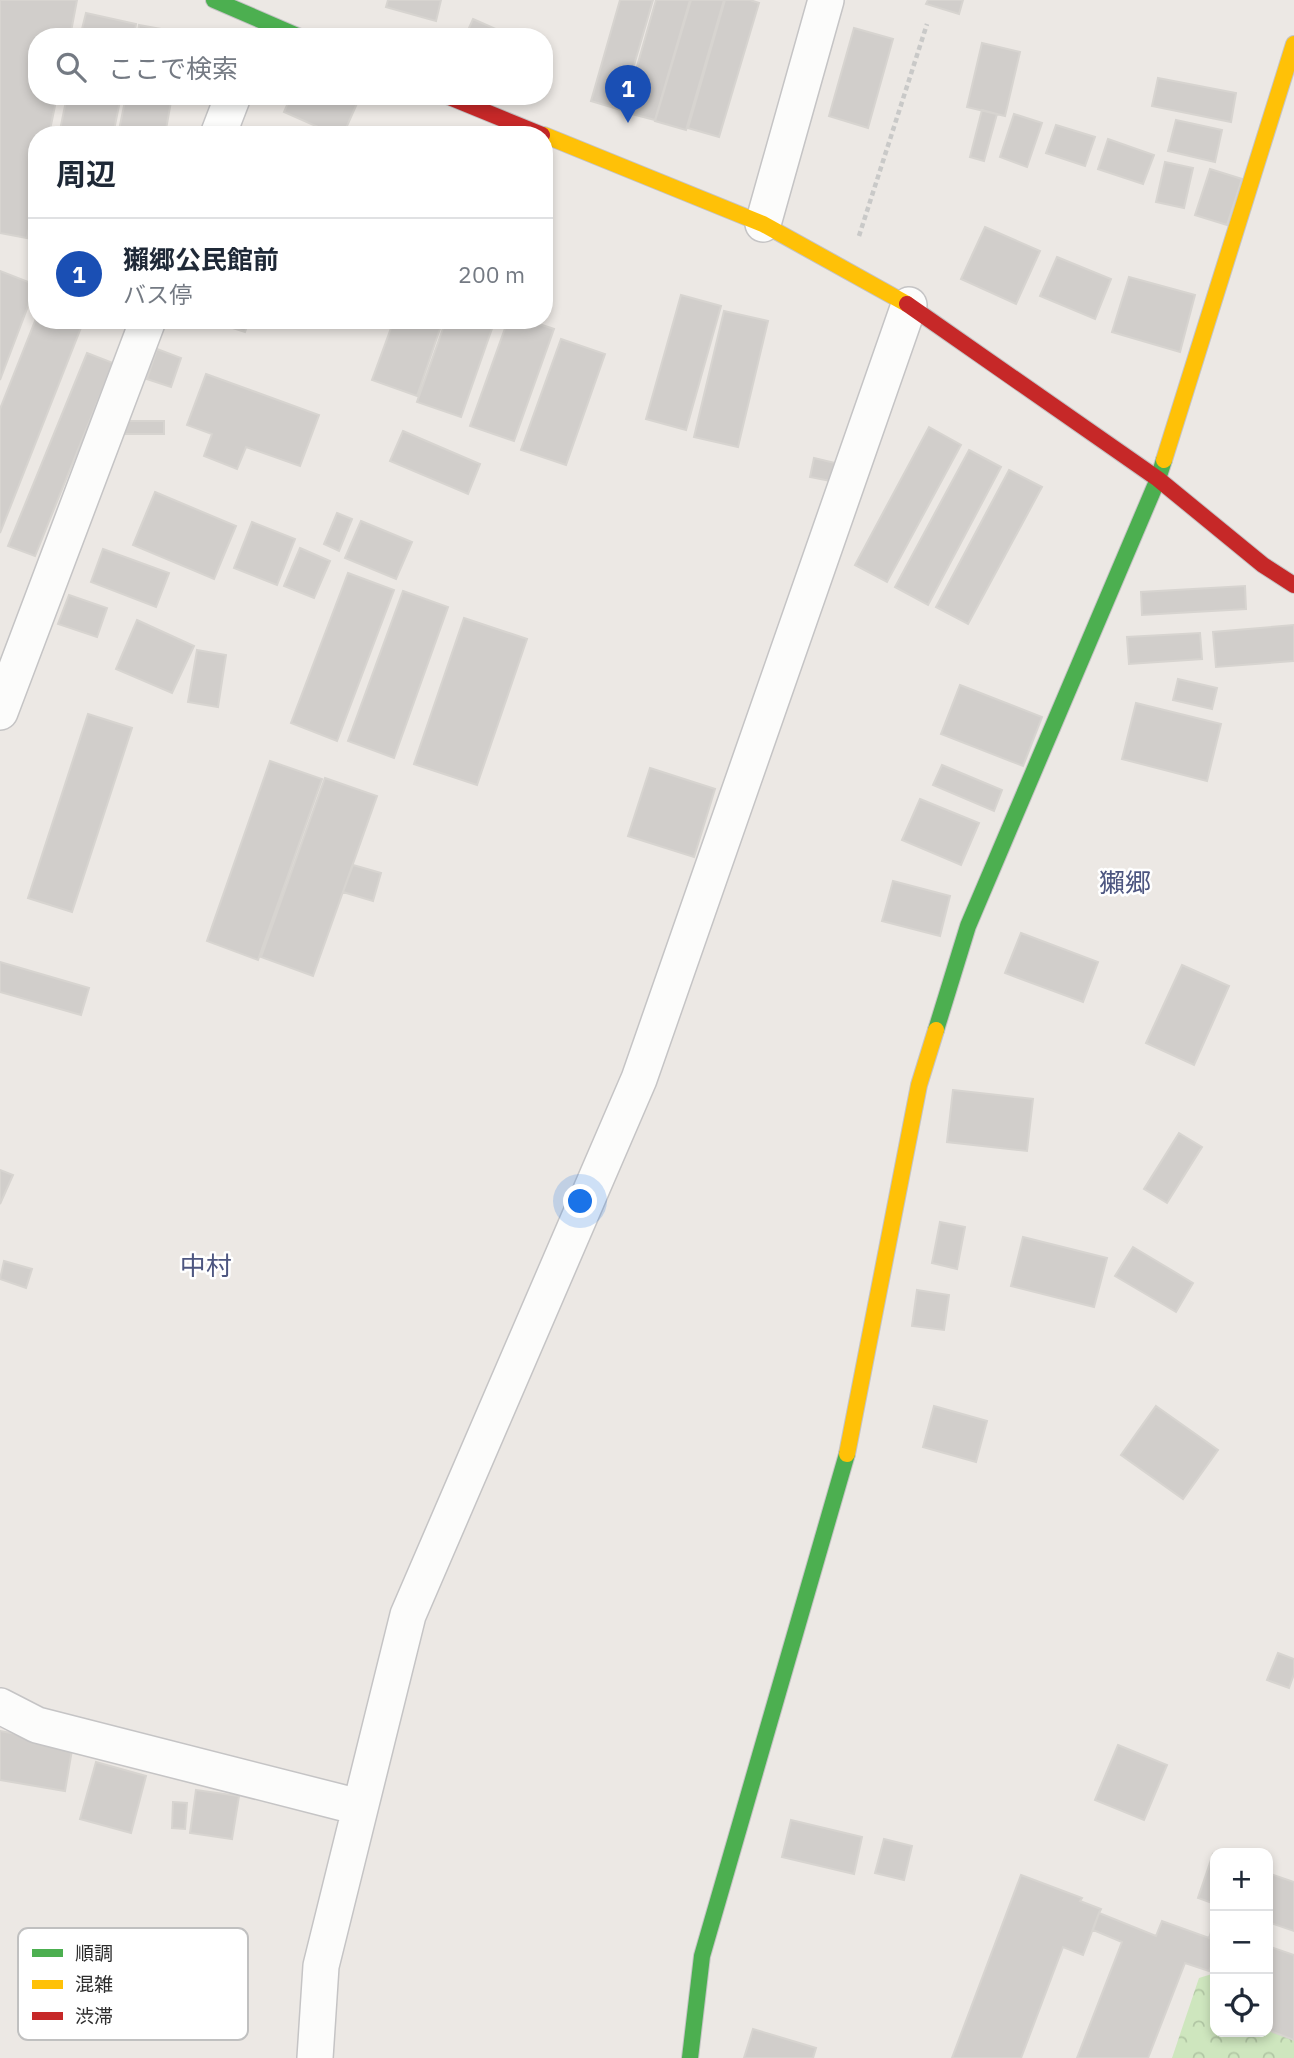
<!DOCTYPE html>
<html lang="ja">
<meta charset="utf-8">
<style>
:root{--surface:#fff;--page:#f6f6f7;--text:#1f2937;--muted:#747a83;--line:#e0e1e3;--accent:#706f6e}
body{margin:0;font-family:"IBM Plex Sans","Noto Sans JP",sans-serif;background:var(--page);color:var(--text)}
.controls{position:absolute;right:21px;bottom:21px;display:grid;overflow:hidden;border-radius:14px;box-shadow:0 4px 10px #0003}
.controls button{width:63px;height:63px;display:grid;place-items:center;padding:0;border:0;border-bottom:2px solid var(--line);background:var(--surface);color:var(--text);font:35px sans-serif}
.you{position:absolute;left:581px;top:1202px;width:24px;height:24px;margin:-18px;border:5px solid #fff;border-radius:50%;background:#1a73e8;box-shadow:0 0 0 10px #1a73e833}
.badge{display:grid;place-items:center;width:46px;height:46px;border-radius:50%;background:var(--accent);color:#fff;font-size:23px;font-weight:700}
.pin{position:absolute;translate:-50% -58px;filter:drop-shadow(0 2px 4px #0008)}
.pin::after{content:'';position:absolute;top:37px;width:24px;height:21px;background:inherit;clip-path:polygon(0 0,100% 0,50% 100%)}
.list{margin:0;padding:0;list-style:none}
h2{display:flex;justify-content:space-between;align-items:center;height:91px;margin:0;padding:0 28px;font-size:30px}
h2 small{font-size:23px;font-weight:400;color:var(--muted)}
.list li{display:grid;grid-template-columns:46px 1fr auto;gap:21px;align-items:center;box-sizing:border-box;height:112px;padding:0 28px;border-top:2px solid var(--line)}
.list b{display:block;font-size:26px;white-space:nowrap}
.list p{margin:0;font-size:23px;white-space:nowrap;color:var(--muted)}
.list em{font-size:23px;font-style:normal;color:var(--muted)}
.icon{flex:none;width:38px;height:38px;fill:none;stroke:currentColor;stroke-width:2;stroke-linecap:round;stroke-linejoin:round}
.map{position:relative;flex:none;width:1294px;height:2058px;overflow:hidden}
.search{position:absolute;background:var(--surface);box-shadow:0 4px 10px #0003;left:28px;top:28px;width:525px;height:77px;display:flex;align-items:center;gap:18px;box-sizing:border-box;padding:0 24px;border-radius:28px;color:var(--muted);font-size:26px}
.panel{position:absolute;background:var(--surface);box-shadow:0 4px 10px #0003;left:28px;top:126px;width:525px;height:203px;border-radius:28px}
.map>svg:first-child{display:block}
</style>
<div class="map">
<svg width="1294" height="2058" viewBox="0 0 1294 2058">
<defs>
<pattern id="forest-crowns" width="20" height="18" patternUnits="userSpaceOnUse" patternTransform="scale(1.75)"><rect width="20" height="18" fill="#cee6be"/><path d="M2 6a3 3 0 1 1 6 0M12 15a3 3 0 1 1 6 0" fill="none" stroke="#b1c6a4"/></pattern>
</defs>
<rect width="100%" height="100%" fill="#ece8e4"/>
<path fill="url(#forest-crowns)" d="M1268,1971L1294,1979V2058H1172L1199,1978L1215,1973V2032H1268Z"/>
<path fill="#d1cecb" stroke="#d7d4d0" stroke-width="2" d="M0,0H77L70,37H37V96H57L49,135H37V192L27,238L0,233Z
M388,0H441L436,21L386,7Z
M620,0H653L621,110L591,101Z
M656,0H690L655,120L624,112Z
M691,0H724L686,130L655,121Z
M725,0H750L759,3L719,137L688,128Z
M928,0H963L959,14L926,4Z
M86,13L136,24L134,37H80Z
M473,19L514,37H465Z
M139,25L184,33L183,37H137Z
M854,28L893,39L868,128L829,116Z
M982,43L1020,52L1005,116L967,107Z
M1158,78L1236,93L1231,122L1152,106Z
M67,96H121L113,135H59Z
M126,96H172L165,135H118Z
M291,96H352L359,99L343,135H336L284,112Z
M982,110L997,114L984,161L970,157Z
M1014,114L1042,123L1027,167L1000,157Z
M1176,120L1222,130L1215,162L1168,151Z
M1056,125L1095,137L1085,166L1046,153Z
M1108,139L1154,155L1143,184L1098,169Z
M1165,162L1193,168L1184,208L1156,202Z
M1210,169L1242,179L1227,225L1195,215Z
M985,227L1040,251L1016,304L961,279Z
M1057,257L1111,279L1095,319L1040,296Z
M0,271L36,285L0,380Z
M1129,277L1195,295L1180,352L1112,332Z
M681,295L721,306L686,430L646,419Z
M724,311L768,321L738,447L694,437Z
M37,316V320H84L0,533V409Z
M208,320H249L245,332Z
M394,320H443L417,396L372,380Z
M446,320H495L461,417L417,402Z
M508,320H527L554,329L514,441L470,426Z
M561,339L605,354L566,465L521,450Z
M157,349L181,358L171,387L147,379Z
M87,353L113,363L35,556L8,546Z
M206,374L319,415L300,466L246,447L237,469L204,456L212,434L187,425Z
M123,421H164V434H123Z
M929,427L961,445L887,582L855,565Z
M403,431L480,464L468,494L390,461Z
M969,450L1001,467L928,605L895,587Z
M814,458L835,463L831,481L810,477Z
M1009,470L1042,487L968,624L936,607Z
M155,492L236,526L214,579L133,545Z
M337,513L352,519L339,551L324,544Z
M361,521L412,542L396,579L345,558Z
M252,522L295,539L277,585L234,568Z
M300,548L330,561L314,598L284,586Z
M103,549L169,573L156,607L91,582Z
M348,573L394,590L337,741L291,723Z
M1245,586L1246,609L1142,615L1141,592Z
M403,591L448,607L394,758L348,741Z
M69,595L107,608L97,637L58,624Z
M464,618L527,639L477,785L414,764Z
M137,620L194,646L172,693L116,669Z
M1294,625V661L1216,667L1213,632Z
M1200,633L1202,659L1129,664L1127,637Z
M197,650L226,655L218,707L188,702Z
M1178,679L1217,688L1212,709L1173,700Z
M960,685L1042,717L1023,766L941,734Z
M1136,703L1221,724L1207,781L1122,759Z
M88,714L132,728L72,912L28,898Z
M270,761L322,779L258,960L207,941Z
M942,765L1002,790L994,811L933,785Z
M650,768L715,789L694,857L628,836Z
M325,778L377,796L313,976L261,957Z
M920,799L979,823L961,865L902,840Z
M353,865L381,873L373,901L343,892Z
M893,881L950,896L940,936L882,921Z
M1021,933L1098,962L1083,1002L1005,973Z
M0,962L89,988L81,1015L0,992Z
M1182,965L1229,986L1194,1065L1146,1043Z
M953,1090L1033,1099L1027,1151L947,1142Z
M1179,1133L1202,1147L1167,1203L1144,1189Z
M0,1170L13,1175L0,1204Z
M940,1222L965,1227L957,1269L932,1263Z
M1023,1237L1107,1258L1094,1307L1011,1286Z
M1133,1247L1193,1283L1176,1312L1115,1276Z
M4,1261L32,1269L26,1288L0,1279Z
M917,1290L949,1295L944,1330L912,1326Z
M934,1406L987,1421L976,1462L923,1447Z
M1156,1406L1218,1450L1183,1499L1121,1455Z
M1278,1653L1294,1659V1674L1289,1688L1267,1680Z
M0,1731L73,1744L65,1791L0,1780Z
M1118,1745L1167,1765L1144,1820L1095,1800Z
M96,1762L146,1776L131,1833L80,1819Z
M196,1790L239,1796L232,1839L190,1833Z
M173,1802L187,1803L185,1829L172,1828Z
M791,1820L862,1837L854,1874L782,1857Z
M884,1839L912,1846L904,1880L875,1873Z
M1213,1854L1215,1855V1904L1198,1898Z
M1268,1873L1294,1882V1931L1268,1922Z
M1021,1875L1082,1898L1080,1901L1101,1909L1099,1913L1083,1955L1063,1947L1021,2058H952Z
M1099,1913L1156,1936L1162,1921L1209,1938L1215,1920V1963L1213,1962L1209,1971L1185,1963L1148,2058H1077L1122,1942L1093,1930Z
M1268,1946L1294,1955V2040L1268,2030Z
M753,2029L816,2048L813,2058H744Z"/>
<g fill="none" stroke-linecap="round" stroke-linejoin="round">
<g stroke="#c5c4c5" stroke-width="38">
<path id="street" d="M218,135L233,96
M763,224L826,0
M0,712L148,320
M0,1706L37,1725L359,1807
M315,2058L321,1966L408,1615L639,1079L909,305"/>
</g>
<g stroke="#c5c4c5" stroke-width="18">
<path id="fast" d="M214,0L300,37
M936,1030L968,926L1158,479L1164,460
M690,2058L702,1956L847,1454"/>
</g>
<g stroke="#c5c4c5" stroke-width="18">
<path id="slow" d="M544,135L763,224L907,304
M1164,460L1294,44
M847,1454L919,1085L936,1030"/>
</g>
<g stroke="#c5c4c5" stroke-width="18">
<path id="jam" d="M447,96L542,135
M907,304L1158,479L1263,565L1294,585"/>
</g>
<path stroke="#c9c9c8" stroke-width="4.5" stroke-dasharray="5 3.5" stroke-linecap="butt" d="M859,236L927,24"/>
<use href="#street" stroke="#fcfcfb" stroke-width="35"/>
<use href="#fast" stroke="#4caf50" stroke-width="16"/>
<use href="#slow" stroke="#ffc107" stroke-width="16"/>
<use href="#jam" stroke="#c62828" stroke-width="16"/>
</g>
<g text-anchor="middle" stroke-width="5" stroke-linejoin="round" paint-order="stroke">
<g font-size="26" fill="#4d5680" stroke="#fff">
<text x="1125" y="892">獺郷</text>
<text x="206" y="1275">中村</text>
</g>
</g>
<rect x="18" y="1928" width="230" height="112" rx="10" fill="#fff" stroke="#c0c0c0" stroke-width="2"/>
<rect x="32" y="1949" width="31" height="8" fill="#4caf50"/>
<rect x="32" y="1980" width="31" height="9" fill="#ffc107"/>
<rect x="32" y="2012" width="31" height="8" fill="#c62828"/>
<g font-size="19" fill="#2e2e2e">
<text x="75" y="1960">順調</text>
<text x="75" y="1991">混雑</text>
<text x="75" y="2023">渋滞</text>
</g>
</svg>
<div class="controls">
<button>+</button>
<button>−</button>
<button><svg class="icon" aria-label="locate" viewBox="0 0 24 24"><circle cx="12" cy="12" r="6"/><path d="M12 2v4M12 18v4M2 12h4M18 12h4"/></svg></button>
</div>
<div class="you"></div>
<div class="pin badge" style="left:628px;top:123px;background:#1a4fb4">1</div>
<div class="search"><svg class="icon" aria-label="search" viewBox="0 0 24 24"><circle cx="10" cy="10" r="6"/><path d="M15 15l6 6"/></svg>ここで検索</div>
<section class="panel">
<h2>周辺<small></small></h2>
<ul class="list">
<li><span class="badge" style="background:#1a4fb4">1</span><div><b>獺郷公民館前</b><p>バス停</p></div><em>200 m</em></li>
</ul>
</section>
</div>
